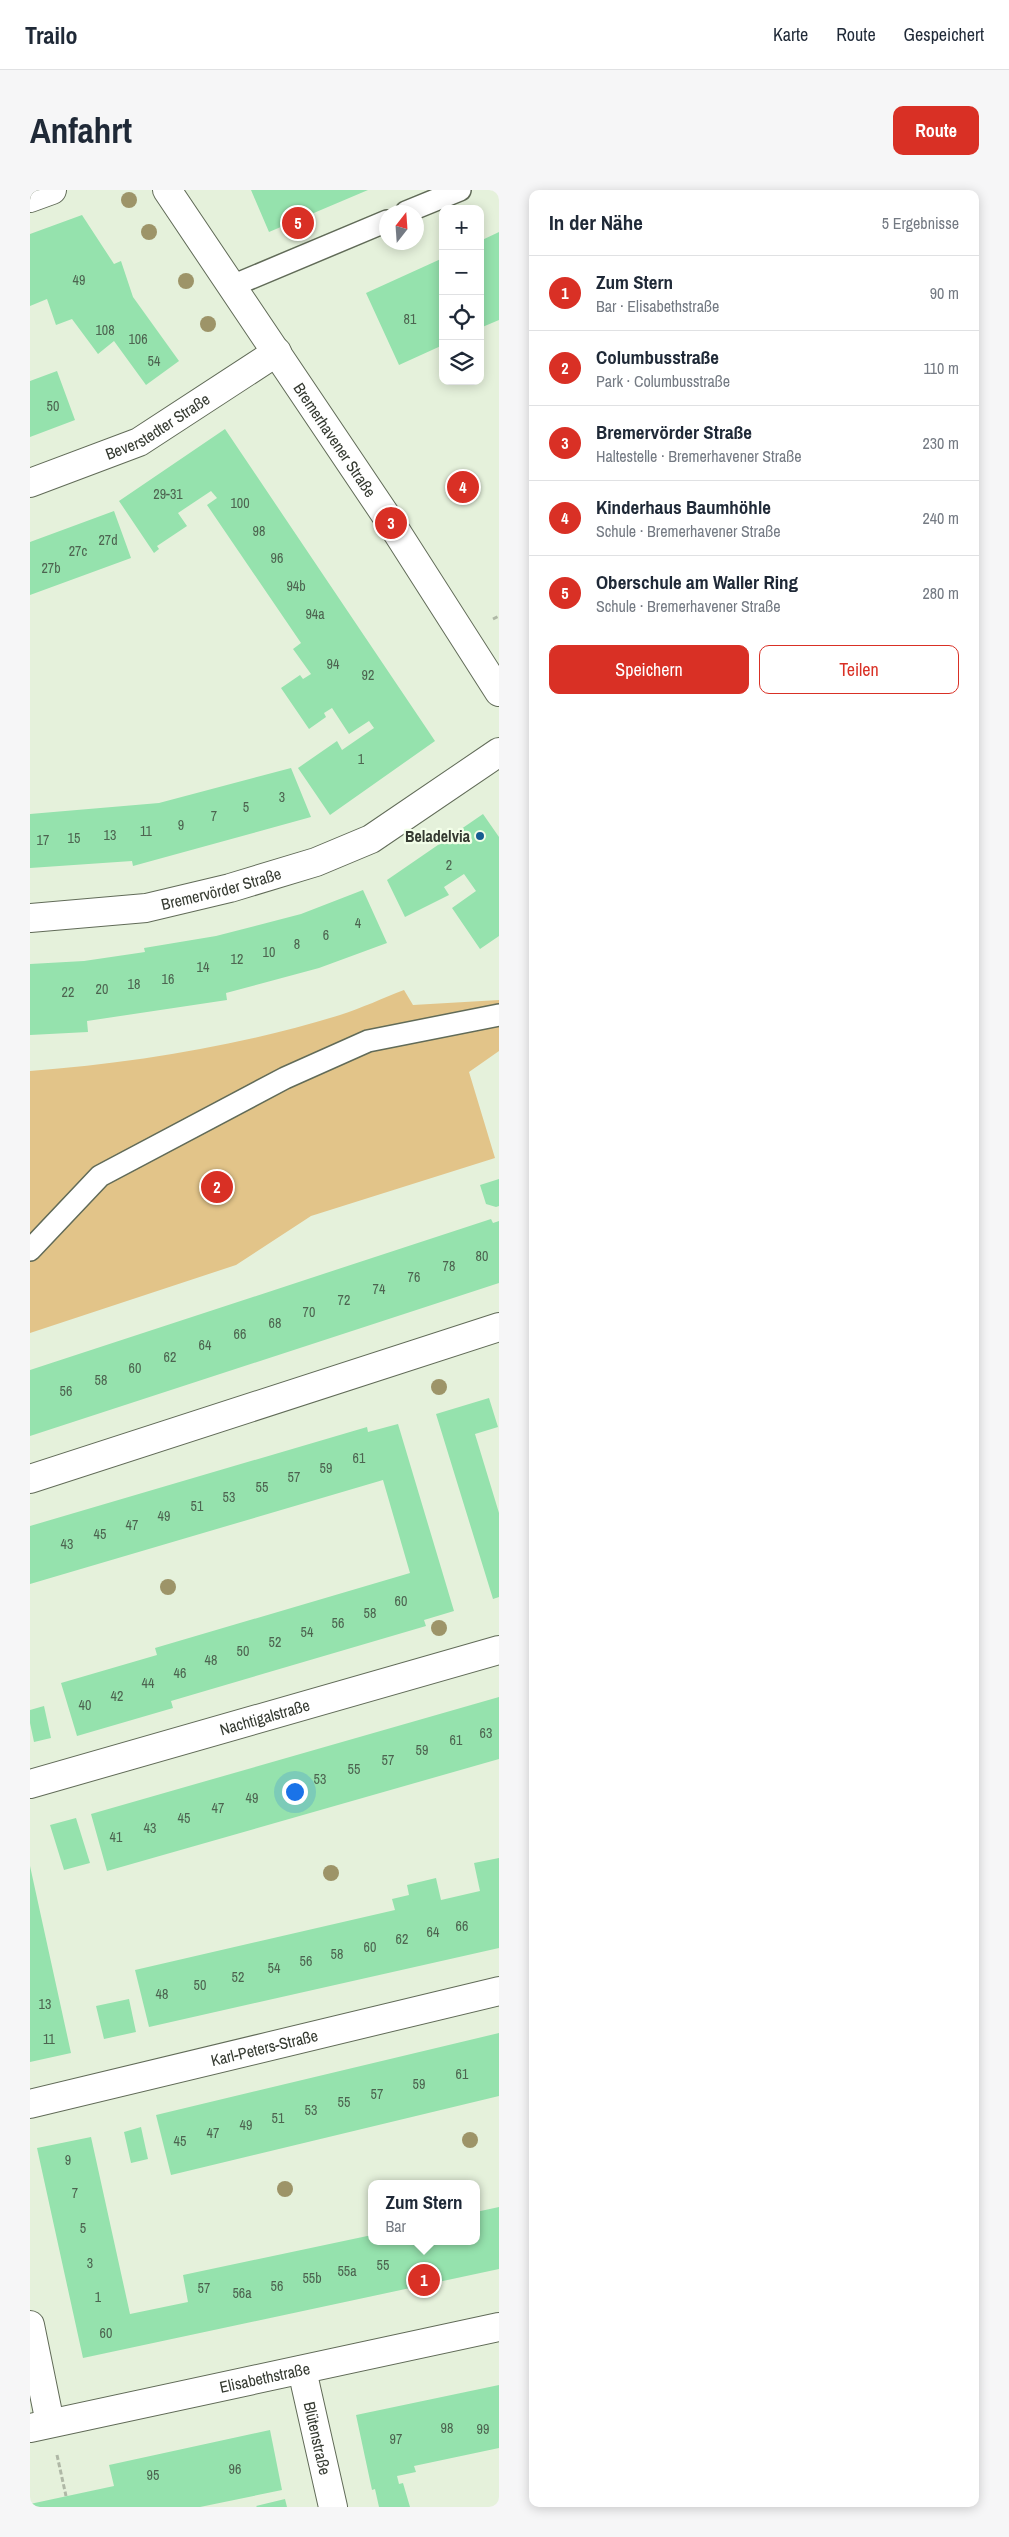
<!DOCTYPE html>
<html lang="de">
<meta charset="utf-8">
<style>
:root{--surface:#fff;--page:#f6f6f7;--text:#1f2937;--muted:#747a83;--line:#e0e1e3;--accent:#d93025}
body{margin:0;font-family:"Archivo Narrow",sans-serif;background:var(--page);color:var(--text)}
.controls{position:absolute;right:15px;top:15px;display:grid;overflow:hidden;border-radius:10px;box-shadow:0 2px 12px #0003}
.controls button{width:45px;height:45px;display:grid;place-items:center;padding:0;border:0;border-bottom:1px solid var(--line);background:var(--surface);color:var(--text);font:25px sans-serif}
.compass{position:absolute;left:349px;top:15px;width:45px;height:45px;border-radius:50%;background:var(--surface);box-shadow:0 2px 12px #0003;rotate:17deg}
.you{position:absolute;left:264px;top:1601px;width:18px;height:18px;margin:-12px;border:4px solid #fff;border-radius:50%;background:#1a73e8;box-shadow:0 0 0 8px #1a73e833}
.badge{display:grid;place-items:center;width:32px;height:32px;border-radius:50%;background:var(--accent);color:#fff;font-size:16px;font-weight:700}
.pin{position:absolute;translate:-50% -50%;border:2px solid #fff;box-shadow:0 1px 5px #0006}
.popup{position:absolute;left:338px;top:1990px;width:112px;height:65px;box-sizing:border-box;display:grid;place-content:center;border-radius:10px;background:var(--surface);filter:drop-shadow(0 1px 4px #0005);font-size:16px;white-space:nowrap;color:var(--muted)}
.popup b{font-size:19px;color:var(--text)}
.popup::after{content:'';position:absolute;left:50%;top:100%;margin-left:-10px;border:10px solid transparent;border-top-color:var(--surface)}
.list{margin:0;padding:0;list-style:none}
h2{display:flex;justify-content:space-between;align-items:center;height:65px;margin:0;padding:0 20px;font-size:21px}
h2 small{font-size:16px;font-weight:400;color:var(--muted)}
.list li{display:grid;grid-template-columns:32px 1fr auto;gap:15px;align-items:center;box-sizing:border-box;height:75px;padding:0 20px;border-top:1px solid var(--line)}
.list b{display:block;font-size:19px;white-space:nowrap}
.list p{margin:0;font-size:16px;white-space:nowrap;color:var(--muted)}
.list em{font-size:16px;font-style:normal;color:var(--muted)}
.actions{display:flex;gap:10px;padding:15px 20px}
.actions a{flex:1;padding:11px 0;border:1px solid var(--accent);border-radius:10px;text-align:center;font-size:18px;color:var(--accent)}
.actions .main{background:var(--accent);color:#fff}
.icon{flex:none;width:28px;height:28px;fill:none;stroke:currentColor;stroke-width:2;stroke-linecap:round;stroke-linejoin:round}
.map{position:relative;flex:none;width:469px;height:2317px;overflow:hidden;border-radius:10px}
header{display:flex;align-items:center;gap:30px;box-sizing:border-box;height:70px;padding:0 25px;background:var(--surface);border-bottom:1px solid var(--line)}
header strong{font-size:24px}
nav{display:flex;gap:28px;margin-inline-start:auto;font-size:18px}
.intro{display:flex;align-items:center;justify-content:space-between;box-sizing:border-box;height:120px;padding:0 30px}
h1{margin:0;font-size:35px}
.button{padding:12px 22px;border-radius:10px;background:var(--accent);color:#fff;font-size:18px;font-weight:700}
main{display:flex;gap:30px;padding:0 30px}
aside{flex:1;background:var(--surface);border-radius:10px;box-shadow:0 2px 12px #0003}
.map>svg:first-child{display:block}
</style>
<header>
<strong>Trailo</strong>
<nav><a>Karte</a><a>Route</a><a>Gespeichert</a></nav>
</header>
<div class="intro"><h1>Anfahrt</h1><a class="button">Route</a></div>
<main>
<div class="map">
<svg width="469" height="2317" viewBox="0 0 469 2317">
<rect width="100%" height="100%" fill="#e5f1db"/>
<path fill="#e2c489" d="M374,800L383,815L469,810V861L439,882L465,968L281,1026L206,1075L0,1143V881C105,873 210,856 310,825C332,818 353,808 374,800Z"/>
<path fill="#95e2ad" d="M221,0H338L239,42Z
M52,25L84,74L91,71L103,107L149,171L116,195L84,151L68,164L42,129L26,135L17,109L0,116V44Z
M469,42V130L450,138V51Z
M413,68V155L369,175L336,103Z
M27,181L45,230L0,247V191Z
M195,239L405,551L300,625L268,578L307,551L312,560L344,538L339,531L319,544L302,518L294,523L296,527L279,539L251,498L270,485L273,489L281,484L263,459L271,453L177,315L187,308L181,301L148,323L157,336L127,356L129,359L124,363L89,311Z
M84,321L101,368L0,405V352Z
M261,578L281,627L103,676L102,671L0,678V624L129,613Z
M453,624L469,647V746L450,759L422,718L446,701L434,684L414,697L419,705L375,727L357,690Z
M333,700L357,753L289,778L196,803L197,810L57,831L58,842L0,845V774L54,771L115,762L114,758L186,746L271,724Z
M469,989V1016L466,1017L456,1014L450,995Z
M461,1029L463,1033L469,1031V1093L0,1246V1180Z
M459,1208L468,1237L445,1244L469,1323V1407L463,1409L406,1224Z
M368,1234L424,1421L394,1430L396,1436L141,1511L143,1518L47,1546L31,1493L127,1465L125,1458L380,1383L353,1290L0,1394V1336L337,1237L338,1242Z
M469,1507V1569L77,1681L61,1624Z
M14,1516L21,1548L4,1552L0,1533V1520Z
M46,1628L60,1673L34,1680L20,1635Z
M469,1668V1758L119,1837L105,1780L365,1720L362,1709L379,1705L377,1695L406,1688L411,1710L450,1701L444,1673Z
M0,1676L41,1863L0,1872Z
M99,1809L106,1842L74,1849L66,1816Z
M469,1843V1906L141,1985L126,1925Z
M111,1937L118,1969L101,1973L94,1942Z
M61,1947L100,2124L158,2112L153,2085L342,2045V2051H446V2022L469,2017V2079L53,2168L7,1958Z
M469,2195V2258L384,2276L386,2282L367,2286L369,2294L373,2293L380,2317H349L345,2299L342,2300L326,2225Z
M240,2240L252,2300L170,2317H0V2314L84,2296L79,2275Z
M255,2309L257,2317H227L226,2316Z"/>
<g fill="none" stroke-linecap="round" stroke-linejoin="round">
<g stroke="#616b58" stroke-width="24">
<path id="service" d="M376,22L430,0
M202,96L357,31
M0,1060L70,986L255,888L338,851L469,825"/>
</g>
<g stroke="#616b58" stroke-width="30">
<g id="minor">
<path id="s1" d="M137,0L361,333L469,502"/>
<path d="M0,8L22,0"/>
<path id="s2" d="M0,293L109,252L247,162"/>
<path id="s3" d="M0,728L116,718L200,698L286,672L341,649L469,562"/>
<path d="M0,1289L469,1137"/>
<path id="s4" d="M0,1594L469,1460"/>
<path id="s5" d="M0,1914L469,1801"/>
<path d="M0,2135L20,2233"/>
<path id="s6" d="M272,2180L303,2317"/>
<path id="s7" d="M0,2238L469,2137"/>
</g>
</g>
<path stroke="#afb8a6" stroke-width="3" stroke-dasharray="5 2.5" stroke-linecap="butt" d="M463,429L469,426
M27,2265L36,2306"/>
<use href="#service" stroke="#fff" stroke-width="21"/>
<use href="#minor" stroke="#fff" stroke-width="28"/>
</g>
<g fill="#9d9468">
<circle cx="99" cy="10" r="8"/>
<circle cx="119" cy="42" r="8"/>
<circle cx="156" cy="91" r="8"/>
<circle cx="178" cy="134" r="8"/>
<circle cx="409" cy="1197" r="8"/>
<circle cx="138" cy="1397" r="8"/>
<circle cx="409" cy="1438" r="8"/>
<circle cx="301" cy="1683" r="8"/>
<circle cx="440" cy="1950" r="8"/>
<circle cx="255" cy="1999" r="8"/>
</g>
<circle fill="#175d91" stroke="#f2fee8" stroke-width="2" cx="450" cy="646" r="5"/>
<g text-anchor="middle" stroke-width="4.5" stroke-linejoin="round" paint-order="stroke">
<g font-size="14" fill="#4d6450">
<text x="49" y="95">49</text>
<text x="380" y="134">81</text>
<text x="75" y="145">108</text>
<text x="108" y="154">106</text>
<text x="124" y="176">54</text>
<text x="23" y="221">50</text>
<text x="138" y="309">29-31</text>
<text x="210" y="318">100</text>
<text x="229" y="346">98</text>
<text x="78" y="355">27d</text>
<text x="48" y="366">27c</text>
<text x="247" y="373">96</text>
<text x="21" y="383">27b</text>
<text x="266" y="401">94b</text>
<text x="285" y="429">94a</text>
<text x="303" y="479">94</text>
<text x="338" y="490">92</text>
<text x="331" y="574">1</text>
<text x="252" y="612">3</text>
<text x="216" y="622">5</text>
<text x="184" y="631">7</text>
<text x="151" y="640">9</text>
<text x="116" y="646">11</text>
<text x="80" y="650">13</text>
<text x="44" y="653">15</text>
<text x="13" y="655">17</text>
<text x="419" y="680">2</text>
<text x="328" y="738">4</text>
<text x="296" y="750">6</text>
<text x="267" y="759">8</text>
<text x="239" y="767">10</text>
<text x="207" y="774">12</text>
<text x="173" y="782">14</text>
<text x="138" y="794">16</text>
<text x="104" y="799">18</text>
<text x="72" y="804">20</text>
<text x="38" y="807">22</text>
<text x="452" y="1071">80</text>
<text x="419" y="1081">78</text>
<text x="384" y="1092">76</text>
<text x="349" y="1104">74</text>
<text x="314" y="1115">72</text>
<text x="279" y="1127">70</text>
<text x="245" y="1138">68</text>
<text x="210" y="1149">66</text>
<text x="175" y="1160">64</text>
<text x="140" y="1172">62</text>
<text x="105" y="1183">60</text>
<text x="71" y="1195">58</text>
<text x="36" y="1206">56</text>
<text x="329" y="1273">61</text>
<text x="296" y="1283">59</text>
<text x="264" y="1292">57</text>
<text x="232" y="1302">55</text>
<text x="199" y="1312">53</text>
<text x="167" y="1321">51</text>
<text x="134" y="1331">49</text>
<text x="102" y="1340">47</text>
<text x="70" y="1349">45</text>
<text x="37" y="1359">43</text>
<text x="371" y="1416">60</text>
<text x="340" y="1428">58</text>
<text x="308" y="1438">56</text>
<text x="277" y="1447">54</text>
<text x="245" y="1457">52</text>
<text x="213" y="1466">50</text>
<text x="181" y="1475">48</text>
<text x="150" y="1488">46</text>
<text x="118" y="1498">44</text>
<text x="87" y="1511">42</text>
<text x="55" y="1520">40</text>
<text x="456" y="1548">63</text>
<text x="426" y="1555">61</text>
<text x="392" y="1565">59</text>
<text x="358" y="1575">57</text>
<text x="324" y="1584">55</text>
<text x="290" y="1594">53</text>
<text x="222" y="1613">49</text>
<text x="188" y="1623">47</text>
<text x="154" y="1633">45</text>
<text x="120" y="1643">43</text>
<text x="86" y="1652">41</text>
<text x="432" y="1741">66</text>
<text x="403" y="1747">64</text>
<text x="372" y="1754">62</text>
<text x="340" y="1762">60</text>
<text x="307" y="1769">58</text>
<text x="276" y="1776">56</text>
<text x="244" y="1783">54</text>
<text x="208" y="1792">52</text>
<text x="170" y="1800">50</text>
<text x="132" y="1809">48</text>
<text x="15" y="1819">13</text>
<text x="19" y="1854">11</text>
<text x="432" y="1889">61</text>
<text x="389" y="1899">59</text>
<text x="347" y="1909">57</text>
<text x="314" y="1917">55</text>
<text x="281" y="1925">53</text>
<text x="248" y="1933">51</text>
<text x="216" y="1940">49</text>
<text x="183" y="1948">47</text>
<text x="150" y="1956">45</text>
<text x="38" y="1975">9</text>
<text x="45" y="2008">7</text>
<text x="53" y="2043">5</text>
<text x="60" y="2078">3</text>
<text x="353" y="2080">55</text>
<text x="317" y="2086">55a</text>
<text x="282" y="2093">55b</text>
<text x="247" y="2101">56</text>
<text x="174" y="2103">57</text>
<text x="212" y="2108">56a</text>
<text x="68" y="2112">1</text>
<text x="76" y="2148">60</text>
<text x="417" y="2243">98</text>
<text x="453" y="2244">99</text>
<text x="366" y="2254">97</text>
<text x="205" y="2284">96</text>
<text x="123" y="2290">95</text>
</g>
<g font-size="16" fill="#353a31" stroke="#f2fee8">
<text dy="6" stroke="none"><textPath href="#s2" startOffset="140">Beverstedter Straße</textPath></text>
<text dy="6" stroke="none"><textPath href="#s1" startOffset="301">Bremerhavener Straße</textPath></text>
<text dy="6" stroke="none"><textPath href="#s3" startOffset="194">Bremervörder Straße</textPath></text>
<text dy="6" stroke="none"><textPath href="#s4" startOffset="244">Nachtigalstraße</textPath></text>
<text dy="6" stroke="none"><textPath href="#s5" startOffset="241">Karl-Peters-Straße</textPath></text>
<text dy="6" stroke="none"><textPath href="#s7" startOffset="240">Elisabethstraße</textPath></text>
<text dy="6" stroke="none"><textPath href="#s6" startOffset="70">Blütenstraße</textPath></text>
</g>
<g font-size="16" font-weight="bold" fill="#353a31" stroke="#f2fee8" text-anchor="end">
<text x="440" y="652">Beladelvia</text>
</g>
</g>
</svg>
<div class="controls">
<button>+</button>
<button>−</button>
<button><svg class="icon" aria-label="locate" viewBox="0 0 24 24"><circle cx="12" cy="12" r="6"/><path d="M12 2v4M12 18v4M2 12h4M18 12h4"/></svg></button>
<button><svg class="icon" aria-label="layers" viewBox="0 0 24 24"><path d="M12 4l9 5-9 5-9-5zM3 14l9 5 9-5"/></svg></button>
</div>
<svg class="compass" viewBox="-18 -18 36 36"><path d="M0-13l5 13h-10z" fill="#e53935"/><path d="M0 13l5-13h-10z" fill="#747a83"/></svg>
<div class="you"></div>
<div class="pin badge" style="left:394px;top:2090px">1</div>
<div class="popup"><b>Zum Stern</b>Bar</div>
<div class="pin badge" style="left:187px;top:997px">2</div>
<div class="pin badge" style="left:361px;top:333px">3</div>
<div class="pin badge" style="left:433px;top:297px">4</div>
<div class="pin badge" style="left:268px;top:33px">5</div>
</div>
<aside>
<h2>In der Nähe<small>5 Ergebnisse</small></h2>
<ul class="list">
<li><span class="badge">1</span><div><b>Zum Stern</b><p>Bar · Elisabethstraße</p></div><em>90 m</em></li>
<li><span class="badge">2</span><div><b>Columbusstraße</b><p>Park · Columbusstraße</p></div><em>110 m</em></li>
<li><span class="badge">3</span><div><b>Bremervörder Straße</b><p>Haltestelle · Bremerhavener Straße</p></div><em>230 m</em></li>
<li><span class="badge">4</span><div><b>Kinderhaus Baumhöhle</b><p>Schule · Bremerhavener Straße</p></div><em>240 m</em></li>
<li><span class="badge">5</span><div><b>Oberschule am Waller Ring</b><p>Schule · Bremerhavener Straße</p></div><em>280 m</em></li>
</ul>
<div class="actions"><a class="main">Speichern</a><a>Teilen</a></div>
</aside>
</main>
